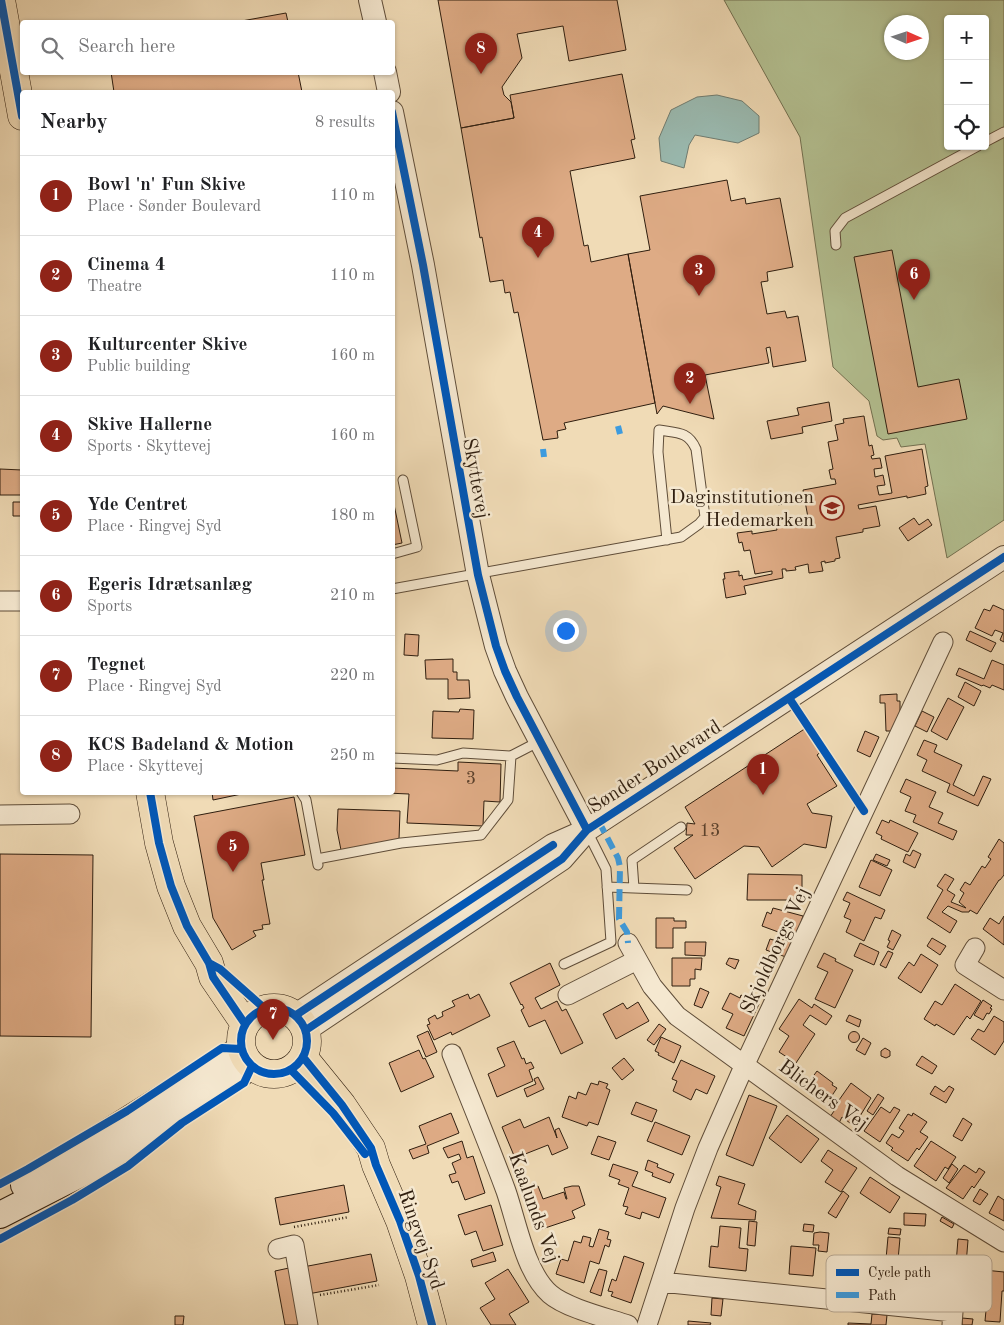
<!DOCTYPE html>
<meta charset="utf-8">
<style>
:root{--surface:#fff;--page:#f2f2f2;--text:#202124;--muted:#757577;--line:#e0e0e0;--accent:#8f2418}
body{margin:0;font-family:"Old Standard TT",serif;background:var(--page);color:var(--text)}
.controls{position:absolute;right:15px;top:15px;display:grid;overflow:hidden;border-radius:5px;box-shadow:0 1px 4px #0004}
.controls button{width:45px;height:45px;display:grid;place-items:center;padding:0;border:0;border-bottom:1px solid var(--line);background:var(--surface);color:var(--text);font:25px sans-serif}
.compass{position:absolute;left:884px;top:15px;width:45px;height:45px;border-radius:50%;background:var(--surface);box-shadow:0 1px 4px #0004;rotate:93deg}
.you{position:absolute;left:565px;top:630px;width:18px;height:18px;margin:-12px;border:4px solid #fff;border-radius:50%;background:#1a73e8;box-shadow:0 0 0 8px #1a73e833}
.badge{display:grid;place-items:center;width:32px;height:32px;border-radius:50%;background:var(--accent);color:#fff;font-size:16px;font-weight:700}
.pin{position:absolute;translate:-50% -41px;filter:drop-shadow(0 1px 2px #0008)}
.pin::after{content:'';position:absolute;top:26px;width:18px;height:15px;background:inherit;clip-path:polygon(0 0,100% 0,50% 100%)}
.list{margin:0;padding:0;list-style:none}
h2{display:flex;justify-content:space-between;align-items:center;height:65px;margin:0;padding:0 20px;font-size:21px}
h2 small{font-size:16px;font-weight:400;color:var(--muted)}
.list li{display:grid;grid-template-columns:32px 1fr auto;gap:15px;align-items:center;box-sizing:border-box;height:80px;padding:0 20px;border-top:1px solid var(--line)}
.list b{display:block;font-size:19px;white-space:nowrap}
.list p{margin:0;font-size:16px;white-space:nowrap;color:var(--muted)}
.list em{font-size:16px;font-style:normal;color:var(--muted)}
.icon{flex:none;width:28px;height:28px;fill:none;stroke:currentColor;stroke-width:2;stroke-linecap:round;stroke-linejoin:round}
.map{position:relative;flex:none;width:1004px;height:1325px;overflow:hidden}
.search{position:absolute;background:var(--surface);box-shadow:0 1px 4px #0004;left:20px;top:20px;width:375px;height:55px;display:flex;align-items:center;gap:12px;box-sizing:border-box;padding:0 18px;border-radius:5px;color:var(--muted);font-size:19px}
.panel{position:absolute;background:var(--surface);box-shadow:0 1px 4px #0004;left:20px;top:90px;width:375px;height:705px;border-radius:5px}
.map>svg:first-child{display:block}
</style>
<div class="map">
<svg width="1004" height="1325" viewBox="0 0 1004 1325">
<rect width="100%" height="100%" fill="#f0dbb6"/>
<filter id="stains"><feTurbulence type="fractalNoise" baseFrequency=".004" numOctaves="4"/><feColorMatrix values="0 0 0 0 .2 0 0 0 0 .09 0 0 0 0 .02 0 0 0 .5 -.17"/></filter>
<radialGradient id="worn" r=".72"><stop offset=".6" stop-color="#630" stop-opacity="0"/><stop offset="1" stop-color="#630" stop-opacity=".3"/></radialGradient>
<path fill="#b4c192" stroke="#727050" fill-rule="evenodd" d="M724,0H1004V520L947,558L925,444L901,447L897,438L883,440L877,436L869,401L833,367L800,137ZM948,19H985V146H948ZM892,22H922V52H892Z"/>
<path fill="#9abbb2" stroke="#6f7c71" d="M717,95L742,101L759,116V133L738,143L695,135L689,145L684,168L661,161L659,138L671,110L697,97Z"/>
<path fill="#deab85" stroke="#2f1e0f" d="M438,0H617L626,50L569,61L563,26L517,34L522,58L502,87L504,95L511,102L514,118L461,128Z
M286,13L288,22H236Z
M111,72H298L302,92H114Z
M622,74L635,139L631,140L635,158L570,171L584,246L588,245L591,262L628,254L655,403L564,423L566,429L557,431L558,438L543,440L518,312L514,313L510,292L505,293L503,280L490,282L482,237L480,238L461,128L514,118L510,95Z
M727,180L731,201L745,198L746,204L780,198L793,267L767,272L768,281L761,282L767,314L785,311L787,318L798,316L806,361L773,367L770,347L766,348L769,363L705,375L714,419L663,406L657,414L628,254L650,250L640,196Z
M892,250L918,387L959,379L967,419L888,434L854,257Z
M829,402L832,421L802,427L803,433L771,439L767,421L799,415L797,408Z
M864,416L869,446L872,445L874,455L871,456L872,459L880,458L882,468L874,469L875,477L883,475L885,485L877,486L879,495L892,493L885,456L922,449L928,486L925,487L926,494L907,498V496L858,505L859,509L876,506L880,526L863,529V532L836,537L840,558L835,559V561L825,563V561L821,562L823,571L809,573L808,564L795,567L796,570L786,571V569H782L783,578L744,586L746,594L726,598L723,579H725L724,573L739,571V576L742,575L743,580L772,574V571L755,574L750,550L744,551L742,542L739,543L737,533L752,531V534L777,530L776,526L794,523V526L809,523L803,490L836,484L835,479H831L829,470L833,469L828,442L838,440L835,425L844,423L843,419Z
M0,469L22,470V495H0Z
M392,495L402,543L392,545Z
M791,495L793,502L778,505L777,498Z
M13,502H22V516H13Z
M914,518L919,525L928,519L932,525L908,541L899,528Z
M993,605L1004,610V642L1000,640L1003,633L995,630L992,636L975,628L984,609L990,611Z
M970,631L996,643L991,652L966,640Z
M405,634L419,635L418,656L404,655Z
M453,659V672H457V680H469L470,698L448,699V679H426L425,660Z
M992,660L1004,665V690L992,685L990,688L983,685L982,686L956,675L959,668L984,679Z
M965,682L981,691L974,706L958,697Z
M897,694V701H900V731H886L885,703H880V695Z
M948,698L964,707L947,740L931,731Z
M460,709L474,710L473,739L432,738L433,711L459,712Z
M922,711L934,717L927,732L915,726Z
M806,728L822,751L817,755L837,786L807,804L812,813L832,816L826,848L804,844L772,867L759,847L744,846L695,879L674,848L693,835H686L687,823L695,824L685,807Z
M865,731L879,737L870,757L857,751Z
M924,740L937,745L934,752L962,765L953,785L974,796L983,776L991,779L978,806L947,792L950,784L922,771L927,760L917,755Z
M458,762L501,764L500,802L484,801L483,826L407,823L409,794L363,792H392V768L458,771Z
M906,779L936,792L929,807L943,813L938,823L957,831L953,840L913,822L916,815L905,811L911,797L900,792Z
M212,792H251L213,800Z
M294,797L305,855L261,863L264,880H262L270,924L262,925L263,929L253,931L256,936L232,950L213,918L194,816Z
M338,809L400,811L399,839L341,850L337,830Z
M882,820L889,823L890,820L918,833L908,852L881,839L882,836L876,833Z
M999,839L1004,843V875L1000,880H999L977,914L970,910L969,912H962L948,906L942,912L957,921L950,933L927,918L943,890L937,886L945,874L954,879L947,890L955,895L951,902L966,908L959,902L964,893L960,890L965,882L970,885L982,866L985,868L991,859L988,857Z
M913,850L921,854L915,868L903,862L906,854L910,856Z
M0,854L93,855L91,1037L0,1036Z
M876,854L890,860L887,866L873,860Z
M871,860L892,870L880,896L859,887Z
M748,874L802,875V900H747Z
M847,892L885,910L881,919L875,917L864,941L846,932L851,920L844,917L850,903L843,900Z
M773,908L803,916L797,935L782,930L781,933L762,926L767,912L771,914Z
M1004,916V945L983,929L990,918L999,924Z
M656,918H674V921H686V928H673V948H656Z
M892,930L901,935L893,950L887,947L890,941L888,940Z
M778,938L791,942L786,957L766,950L770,939L777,941Z
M932,938L946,946L940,955L927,946Z
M685,942H706L705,956L685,955Z
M860,943L879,952L874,965L854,956Z
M888,951L893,953L886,968L880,965Z
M824,953L836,959L835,961L853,970L835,1008L815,999L828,972L817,967Z
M921,954L938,965L921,993L898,978L909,962L914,966Z
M672,958H702L701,970L695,969V979H690V986H672Z
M729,958L739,960L735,969L726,964Z
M550,963L560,985L535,998L541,1009L557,1001L562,1011L566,1009L583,1043L561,1054L545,1020L529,1027L521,1010L524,1008L522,1004L521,1005L510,983Z
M955,984L981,1001L970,1019L967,1016L954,1035L936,1024L935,1026L924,1019L935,1001L942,1005Z
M700,988L709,992L702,1008L694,1005Z
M730,993L740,998L741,995L759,1004L744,1036L726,1028L733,1014L722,1009Z
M468,994L470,999L479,994L490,1016L452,1035L451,1032L434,1040L427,1025L430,1024L428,1019L435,1015L437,1019L443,1016L442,1012L455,1006L452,1001Z
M799,999L812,1008L814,1004L832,1016L826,1025L810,1015L803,1025L815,1034L796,1063L779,1052L789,1036L779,1029Z
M983,1000L992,1006L990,1008L992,1009L989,1014L987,1013L983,1020L974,1015Z
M638,1002L649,1021L616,1039L603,1014L623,1003L627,1009Z
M849,1015L861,1020L859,1027L846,1021Z
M994,1016L1004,1022V1041L995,1055L971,1039L978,1029L984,1032Z
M659,1024L666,1029L654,1045L647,1040Z
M428,1031L437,1052L426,1057L417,1036Z
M848.5 1037a5.5 5.5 0 1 1 11 0a5.5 5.5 0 1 1-11 0Z
M661,1037L681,1046L674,1063L658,1055L659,1053L655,1051Z
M863,1038L871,1043L865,1055L856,1050Z
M514,1041L522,1059L524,1058L526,1064L531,1062L534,1068L529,1070L533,1081L497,1097L488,1074L505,1066L497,1048Z
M885,1048L890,1051V1056L886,1058L881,1056V1051Z
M419,1050L423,1059L425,1058L434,1077L401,1092L389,1063Z
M922,1056L937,1066L932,1074L916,1065Z
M624,1058L634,1070L622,1080L612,1068Z
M681,1060L715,1076L707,1094L696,1089L691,1100L673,1091L677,1081L672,1079Z
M817,1071L833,1083L832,1085L837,1088L829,1100L823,1096V1098L806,1086Z
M538,1077L544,1089L527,1097L524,1089L536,1084L534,1079Z
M599,1081L608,1084L606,1088L610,1090L598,1125L589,1122L587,1126L562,1117L569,1096L576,1099L578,1092L586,1095L591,1083L598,1085Z
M851,1083L871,1098L854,1126L842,1117L839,1123L830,1117L834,1111L832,1110Z
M935,1086L944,1092L949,1086L954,1089L946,1103L930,1094Z
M878,1094L884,1098L873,1115L867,1111Z
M749,1095L777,1106L753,1166L726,1155Z
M636,1102L657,1110L652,1122L631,1114Z
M881,1107L890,1113L894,1107L900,1110L880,1142L864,1131Z
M451,1113L459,1133L427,1146L429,1153L413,1159L409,1150L426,1144L419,1126Z
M913,1113L927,1122L920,1132L928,1137L919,1150L917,1148L908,1161L891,1150L893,1148L886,1143L892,1134L899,1138L904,1131L899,1128L908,1114L912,1116Z
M787,1115L819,1139L801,1163L769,1138Z
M549,1117L557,1138L555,1130L559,1128L568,1148L552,1155L548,1145L515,1158L502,1127L520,1119L524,1128Z
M963,1118L972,1124L962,1141L953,1136Z
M655,1122L690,1136L682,1155L647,1141Z
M598,1136L616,1142L609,1160L591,1154Z
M462,1141L467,1158L473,1156L485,1193L465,1200L458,1181L452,1183L449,1175L456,1173L452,1163L461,1159L459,1154L448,1158L443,1148Z
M931,1141L956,1157L948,1169L945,1167L936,1181L914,1166Z
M828,1150L857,1168L841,1192L825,1182L833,1170L821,1161Z
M648,1160L658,1164L657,1167L674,1174L670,1183L652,1176L653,1173L645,1170Z
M613,1164L638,1172L632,1186L666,1198L659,1218L642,1212L640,1219L625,1214L628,1207L623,1206L629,1188L618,1184L620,1180L609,1176Z
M952,1164L958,1169L949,1183L943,1178Z
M964,1165L976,1173L979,1168L985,1172L974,1188L972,1186L963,1199L946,1188Z
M719,1176L745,1184L738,1204L756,1211L755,1220L711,1218L721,1187L716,1185Z
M870,1177L900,1197L890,1213L860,1193Z
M344,1185L349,1212L280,1225L275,1198Z
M538,1186L543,1199L564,1192L566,1199H567L564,1188L572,1186H579L585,1205L572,1211L575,1218L539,1230L526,1190Z
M980,1189L988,1194L980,1205L973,1201Z
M843,1191L849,1196L836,1218L828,1213Z
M998,1196L1004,1200V1221L989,1213Z
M491,1205L503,1245L483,1251L476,1231L465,1235L458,1215Z
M904,1213L926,1214L925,1226L904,1225Z
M942,1217L954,1224L952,1228L940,1221Z
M749,1221L757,1222L755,1246L747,1245Z
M804,1224L814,1225L813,1232L803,1231Z
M720,1226L741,1228L739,1248L748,1249L746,1271L709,1267L711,1246L718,1247Z
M889,1228L901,1229L900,1235L888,1234Z
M599,1229L609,1232L607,1239L611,1240L609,1247L605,1245L599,1264L590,1261L584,1283L556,1274L561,1259L568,1261L574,1241L581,1243L583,1236L591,1238L589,1246L593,1247Z
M820,1232L829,1233L827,1252L818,1251L819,1245H813L814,1233Z
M888,1237L900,1238L898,1260L886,1259Z
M958,1239L968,1240L966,1265L956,1264Z
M791,1246L816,1248L813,1276L789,1274Z
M493,1252L496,1261L473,1267L471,1260Z
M371,1254L377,1281L308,1294L303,1267Z
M624,1256L644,1263L631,1303L611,1296L613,1292L608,1291L612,1279L616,1281Z
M289,1268L300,1325H285L275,1271Z
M508,1269L529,1302L509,1314L516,1325H491L480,1308L495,1299L485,1283Z
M599,1269L607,1271L601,1296L590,1292Z
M974,1269L1004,1272V1291H1002L1000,1322L985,1321L988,1289L972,1287Z
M712,1298L723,1299L721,1316L711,1315Z
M872,1314L887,1315L886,1325H848V1323L871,1324Z
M175,1316H184L183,1325H175Z
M962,1318L973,1319L972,1325H962Z
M688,1321L711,1323L710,1325H688Z"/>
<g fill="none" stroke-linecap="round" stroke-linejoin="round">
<g stroke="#5f4d39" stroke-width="11">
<path id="service" d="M985,142L1004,132
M836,245L835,231L845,218L978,146
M392,554L417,547L403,480
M392,589L681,537L699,524L705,517L696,449C688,431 677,433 659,430L658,452L667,540
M392,758L437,760L463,753L511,756L540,741
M301,792L306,800L318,865
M317,859L401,843L481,835L508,800L511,756
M607,887L687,890
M634,888L632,860L681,827
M564,964L611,942L606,869L587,831"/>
</g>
<g stroke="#5f4d39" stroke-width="21">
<path id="minor" d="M0,601H22
M0,815L70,814
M628,943L652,986L677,1016L897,1176L1004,1242
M975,948L965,965L1004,990
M568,995L637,960
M452,1054C470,1099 489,1145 506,1191C517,1223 525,1272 550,1294C566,1308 607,1318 628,1325
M278,1249L294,1245L308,1325
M661,1282L953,1312L952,1325
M647,1325L685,1208L708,1148L745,1064L943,642"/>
</g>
<g stroke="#5f4d39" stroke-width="24">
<path id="tertiary" d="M370,0L375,22
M385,72L389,92
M392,112L423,265L478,575L496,646L505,671L517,697L587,830
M296,1015L553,845L587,830L1004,557
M306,1030L562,859L583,835"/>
</g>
<g stroke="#2f1e0f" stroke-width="28">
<path id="secondary" d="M24,1185L241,1049
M0,1215L88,1170L252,1066"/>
</g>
<g stroke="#2f1e0f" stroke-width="29">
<path id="primary" d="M1,0L22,116
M150,792L159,843L171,886L187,926L209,963L213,977L245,1024
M241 1041a33 33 0 1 1 66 0a33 33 0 1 1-66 0Z
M303,1057L342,1105L371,1148L376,1165L400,1221L419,1276L432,1325"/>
</g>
<path stroke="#2f1e0f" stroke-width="2.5" stroke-dasharray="1 2.5" stroke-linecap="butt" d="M294,1227L349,1217
M320,1295L379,1285"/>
<use href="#service" stroke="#f5e8d0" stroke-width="9"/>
<use href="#minor" stroke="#f5e8d0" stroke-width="19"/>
<use href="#tertiary" stroke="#f5e8d0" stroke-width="22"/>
<use href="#secondary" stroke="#f5e8d0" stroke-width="26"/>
<use href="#primary" stroke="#f0dbb6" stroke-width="28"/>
<path stroke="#3d9bde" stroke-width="6" stroke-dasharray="12 6" stroke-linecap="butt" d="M618,426L620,434
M543,449L544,457
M599,822L618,858L620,867L619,919L627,932L628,943"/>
<g stroke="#f5e8d0" stroke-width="11">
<path id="cycleway" d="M1,0L22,116
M392,112L423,265L478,575L496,646L505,671L517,697L587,830
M789,698L864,811
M150,792L159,843L171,886L187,926L209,963L213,977L245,1024
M209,963L220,969L264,1008
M241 1041a33 33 0 1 1 66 0a33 33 0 1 1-66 0Z
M296,1015L553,845
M306,1030L562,859L587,830L1004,557
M303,1057L342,1105L371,1148L376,1165L400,1221L419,1276L432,1325
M291,1070L333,1113L365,1154
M0,1184L28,1169L127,1111L222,1048L241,1049
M0,1239L72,1200L128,1166L182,1123L244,1083L252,1066"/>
</g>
<use href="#cycleway" stroke="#0057b8" stroke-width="8"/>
</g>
<defs>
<g id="school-ring" transform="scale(1.25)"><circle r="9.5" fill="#f5e8d0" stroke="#8f2418" stroke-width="1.5"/><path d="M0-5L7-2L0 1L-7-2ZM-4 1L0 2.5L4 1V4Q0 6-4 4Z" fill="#8f2418"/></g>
</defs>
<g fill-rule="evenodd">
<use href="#school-ring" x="832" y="508"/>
</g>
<g text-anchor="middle" stroke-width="5" stroke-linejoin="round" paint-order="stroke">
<g font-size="18" fill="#5b412c">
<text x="471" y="784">3</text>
<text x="710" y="836">13</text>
</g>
<g font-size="20" fill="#2f1e0f" stroke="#f5e8d0">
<text transform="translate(477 478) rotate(80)" y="7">Skyttevej</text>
<text transform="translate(654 766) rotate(-33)" y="7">Sønder Boulevard</text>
<text transform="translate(774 950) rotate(-65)" y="7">Skjoldborgs Vej</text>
<text transform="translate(824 1094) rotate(36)" y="7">Blichers Vej</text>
<text transform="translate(535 1207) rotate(70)" y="7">Kaalunds Vej</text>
<text transform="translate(422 1239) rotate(71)" y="7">Ringvej Syd</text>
</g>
<g font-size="20" fill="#2f1e0f" stroke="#f5e8d0" text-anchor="end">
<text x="814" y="503">Daginstitutionen<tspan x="814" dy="23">Hedemarken</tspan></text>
</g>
</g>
<rect x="826" y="1255" width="166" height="57" rx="8" fill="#f5e8d0" stroke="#baab96" stroke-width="1"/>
<rect x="836" y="1269" width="23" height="7" fill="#0057b8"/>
<rect x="836" y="1292" width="23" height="6" fill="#3d9bde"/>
<g font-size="14" fill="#2f1e0f">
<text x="868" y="1277">Cycle path</text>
<text x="868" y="1300">Path</text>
</g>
<rect width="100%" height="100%" filter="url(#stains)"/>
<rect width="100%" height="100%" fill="url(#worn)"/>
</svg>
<div class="controls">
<button>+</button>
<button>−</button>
<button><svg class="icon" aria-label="locate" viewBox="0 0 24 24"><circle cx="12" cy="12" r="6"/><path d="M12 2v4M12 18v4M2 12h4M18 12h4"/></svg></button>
</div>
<svg class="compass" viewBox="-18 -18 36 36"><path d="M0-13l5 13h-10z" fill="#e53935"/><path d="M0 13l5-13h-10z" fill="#757577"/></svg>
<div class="you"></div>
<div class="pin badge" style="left:763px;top:795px">1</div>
<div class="pin badge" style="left:690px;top:404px">2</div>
<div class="pin badge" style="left:699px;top:296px">3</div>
<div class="pin badge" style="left:538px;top:258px">4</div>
<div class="pin badge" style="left:233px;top:872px">5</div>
<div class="pin badge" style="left:914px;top:300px">6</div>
<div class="pin badge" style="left:273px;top:1040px">7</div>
<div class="pin badge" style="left:481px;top:74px">8</div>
<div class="search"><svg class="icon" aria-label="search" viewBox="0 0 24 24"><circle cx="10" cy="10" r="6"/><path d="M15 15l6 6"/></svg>Search here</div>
<section class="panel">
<h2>Nearby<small>8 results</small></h2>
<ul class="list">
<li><span class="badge">1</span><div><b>Bowl 'n' Fun Skive</b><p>Place · Sønder Boulevard</p></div><em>110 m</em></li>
<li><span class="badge">2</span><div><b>Cinema 4</b><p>Theatre</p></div><em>110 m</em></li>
<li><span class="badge">3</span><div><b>Kulturcenter Skive</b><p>Public building</p></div><em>160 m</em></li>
<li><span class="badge">4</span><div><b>Skive Hallerne</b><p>Sports · Skyttevej</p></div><em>160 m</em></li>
<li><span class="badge">5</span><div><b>Yde Centret</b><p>Place · Ringvej Syd</p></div><em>180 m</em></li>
<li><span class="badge">6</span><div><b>Egeris Idrætsanlæg</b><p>Sports</p></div><em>210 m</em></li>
<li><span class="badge">7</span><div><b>Tegnet</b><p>Place · Ringvej Syd</p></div><em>220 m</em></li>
<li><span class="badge">8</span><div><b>KCS Badeland &amp; Motion</b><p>Place · Skyttevej</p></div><em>250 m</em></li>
</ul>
</section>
</div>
